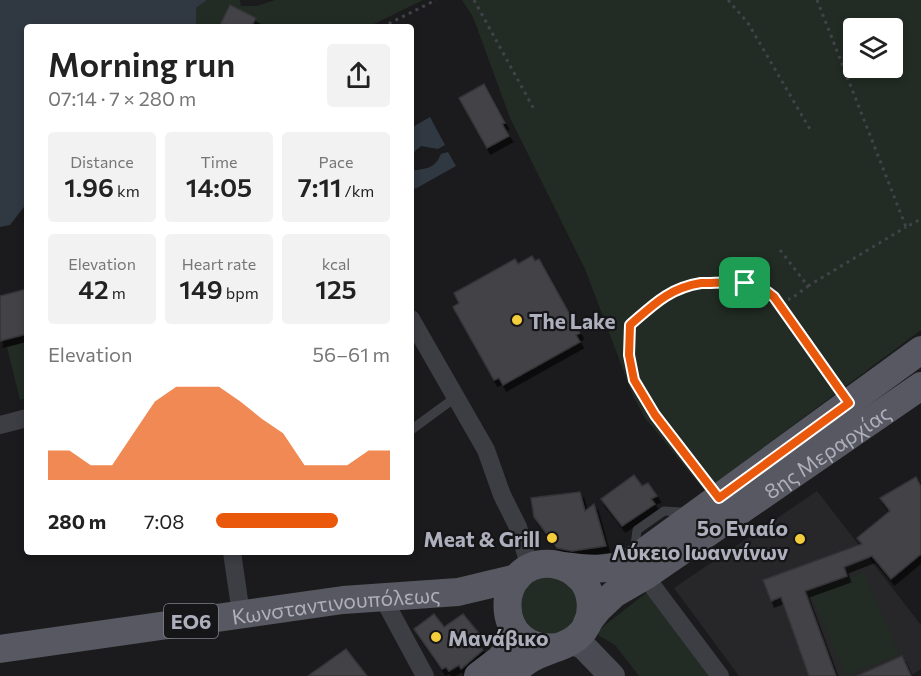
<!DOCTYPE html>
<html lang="en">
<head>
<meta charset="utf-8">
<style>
	body { margin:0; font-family:Commissioner,sans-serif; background:#f2f2f2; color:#222; height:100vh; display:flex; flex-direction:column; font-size:22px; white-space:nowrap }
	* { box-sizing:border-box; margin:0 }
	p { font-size:20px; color:#767676 }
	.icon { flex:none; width:33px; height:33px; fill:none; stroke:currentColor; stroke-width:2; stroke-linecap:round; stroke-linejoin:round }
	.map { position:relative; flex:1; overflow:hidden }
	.side { position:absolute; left:24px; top:24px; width:390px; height:531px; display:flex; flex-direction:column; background:#fff; border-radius:6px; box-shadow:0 3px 9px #0003 }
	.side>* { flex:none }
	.fabs { position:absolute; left:843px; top:18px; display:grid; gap:12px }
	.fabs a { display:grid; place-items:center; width:60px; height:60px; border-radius:6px; background:#fff; box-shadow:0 3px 9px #0003; font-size:30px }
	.pin { position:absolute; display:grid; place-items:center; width:51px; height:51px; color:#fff; margin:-26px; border-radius:12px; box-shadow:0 3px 9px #0006 }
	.round { display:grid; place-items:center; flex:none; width:63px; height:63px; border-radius:6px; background:#f2f2f2 }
	.head { display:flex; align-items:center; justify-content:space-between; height:102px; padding:0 24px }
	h1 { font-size:33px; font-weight:600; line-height:45px }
	.figures { display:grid; grid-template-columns:repeat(3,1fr); gap:9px; height:102px; padding:6px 24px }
	.figures div { display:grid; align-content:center; border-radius:6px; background:#f2f2f2; text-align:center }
	.figures b { font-size:26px; font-weight:600 }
	.figures small { font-size:16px; font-weight:400 }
	.figures p { font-size:16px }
	.chart { height:168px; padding:12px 24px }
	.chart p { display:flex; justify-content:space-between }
	.chart svg { width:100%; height:108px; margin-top:6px; fill:#ea580c; opacity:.7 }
	ul { padding:0 24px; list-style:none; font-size:20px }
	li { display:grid; grid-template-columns:96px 72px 1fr; align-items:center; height:45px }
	li i { height:15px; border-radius:8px; background:#ea580c }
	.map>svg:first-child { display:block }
	.built { fill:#27272a }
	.green { fill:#222b24; fill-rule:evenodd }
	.water { fill:#303842 }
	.building { fill:#424347; stroke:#353539; stroke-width:1.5; filter:url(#shadow) }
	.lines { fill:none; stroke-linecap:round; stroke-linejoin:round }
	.path { stroke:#414349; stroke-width:3; stroke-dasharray:3 4.5; stroke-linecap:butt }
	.lane { stroke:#3d3e44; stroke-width:9 }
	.street { stroke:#3d3e44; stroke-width:18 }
	.secondary { stroke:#494a52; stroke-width:26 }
	.primary { stroke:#575861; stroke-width:28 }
	.route-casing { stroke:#fff; stroke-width:12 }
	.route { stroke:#ea580c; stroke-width:8 }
	.poi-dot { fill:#f3cd3c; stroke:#161518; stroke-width:2 }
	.labels { text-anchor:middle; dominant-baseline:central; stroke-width:4.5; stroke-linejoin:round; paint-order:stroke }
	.shield { fill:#161518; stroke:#80828b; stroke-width:1.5 }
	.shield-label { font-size:20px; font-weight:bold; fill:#adb0bc }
	.poi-label { font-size:21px; font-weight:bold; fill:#adb0bc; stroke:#161518; text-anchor:start }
	.street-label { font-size:21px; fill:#adb0bc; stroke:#161518 }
</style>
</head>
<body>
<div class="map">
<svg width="921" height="676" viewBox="0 0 921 676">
	<defs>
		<filter id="shadow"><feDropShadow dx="3.5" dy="6" stdDeviation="0" flood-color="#0009"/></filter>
	</defs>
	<rect width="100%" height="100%" fill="#1b1b1d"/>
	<polygon class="built" points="817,491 921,625 921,669 911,676 739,676 674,588"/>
	<g class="green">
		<polygon points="207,0 240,0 241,6 257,6 275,0 423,0 368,27 196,27 196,8"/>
		<path d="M462 0H921V330L705 491 645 418 633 396 585 269 510 118 473 17ZM854 28H892V68H854Z"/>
		<polygon points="27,342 27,398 20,400 7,347"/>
		<polygon points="549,564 590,610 543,647 509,597"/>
		<polygon points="864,572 899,654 846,676 811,595"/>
		<polygon points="650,590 714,676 639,676 615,645 598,635 600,629"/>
	</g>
	<g class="water">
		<polygon points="0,0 207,0 196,8 196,27 27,27 27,203 10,225 0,227"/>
		<polygon points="430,117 445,145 438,149 421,146 415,151 411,160 411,128"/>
		<path d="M448 152 456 166 415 189 411 181V171C426 168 434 170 441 154Z"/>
	</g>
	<g class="building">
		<polygon points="230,5 256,18 251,27 219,27"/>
		<polygon points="484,84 505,123 502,124 509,136 487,148 459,98"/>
		<polygon points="532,256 535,261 539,259 580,333 576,335 580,342 503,385 499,378 494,380 453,307 459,303 454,293 515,259 518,264"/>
		<polygon points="27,289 27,334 0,341 0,296"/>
		<polygon points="634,475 642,486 648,483 657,496 651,499 655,504 622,526 601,499"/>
		<polygon points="916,477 921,487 921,554 891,579 872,556 844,567 847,576 805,591 836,676 809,676 781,597 771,601 763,580 862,544 857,538 890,511 880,498"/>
		<polygon points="580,492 585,511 594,504 606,546 572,551 557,548 534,517 531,498"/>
		<polygon points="434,614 444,627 463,614 482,637 477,641 483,650 461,669 459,665 449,671 446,667 442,669 414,629"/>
		<polygon points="346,649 367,676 308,676"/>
		<polygon points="902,656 911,676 857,676"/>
	</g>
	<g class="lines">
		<g class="path">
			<polyline points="474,0 535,111"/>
			<polyline points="728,0 748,23 811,131"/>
			<polyline points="817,0 906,227 921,219"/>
			<polyline points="382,27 436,0"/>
			<polyline points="780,250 808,286 791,299 788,299"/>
			<polyline points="808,286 906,227"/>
		</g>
		<g class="lane">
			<polyline points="411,430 456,397"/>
			<path d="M717 495 655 415 634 380 629 355 630 325C645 312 660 296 679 288 696 281 742 279 759 286 765 288 770 293 774 298L848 401"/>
			<polyline points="635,545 637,530 664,511 680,512"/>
		</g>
		<g class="street">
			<polyline points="411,319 486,450 502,495 518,527 530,568"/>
			<polyline points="0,425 27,418"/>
			<polyline points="232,552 241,614"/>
			<polyline points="645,576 720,676"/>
			<polyline points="383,598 425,676"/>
		</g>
		<polyline class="secondary" points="572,642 583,646 612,676"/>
		<g class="primary">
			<path d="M562 566C585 569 612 572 633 560L921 350"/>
			<path id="s1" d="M587 623 598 609 614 594 645 576 921 386"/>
			<path id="s2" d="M0 649 343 600 458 592 517 578"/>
			<polyline points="478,676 499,660 516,640"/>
			<path d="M508 676C516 670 524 662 534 657 553 647 576 646 587 625 593 611 592 593 583 581 575 572 564 565 552 564 492 559 491 656 559 647"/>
		</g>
	</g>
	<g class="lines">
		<g class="route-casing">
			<path id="route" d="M701 283C728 283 753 278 774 297L849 403 719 498 655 415 634 380 629 355 630 325C653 305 669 288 701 283Z"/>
		</g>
		<use href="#route" class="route"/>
	</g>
	<g class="poi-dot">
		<circle cx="517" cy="320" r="6"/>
		<circle cx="552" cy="538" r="6"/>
		<circle cx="800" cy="539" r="6"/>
		<circle cx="436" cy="637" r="6"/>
	</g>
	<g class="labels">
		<rect class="shield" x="164" y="604" width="54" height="34" rx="4.5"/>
		<g class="shield-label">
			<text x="191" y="621">ΕΟ6</text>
		</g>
		<g class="poi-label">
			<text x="529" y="320">The Lake</text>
			<text x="788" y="527" text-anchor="end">5ο Ενιαίο<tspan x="788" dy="24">Λύκειο Ιωαννίνων</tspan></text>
			<text x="540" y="538" text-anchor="end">Meat &amp; Grill</text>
			<text x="448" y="637">Μανάβικο</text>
		</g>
		<g class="street-label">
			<text stroke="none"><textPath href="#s1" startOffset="296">8ης Μεραρχίας</textPath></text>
			<text stroke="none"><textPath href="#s2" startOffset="339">Κωνσταντινουπόλεως</textPath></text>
		</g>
	</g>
</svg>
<div class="fabs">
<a><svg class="icon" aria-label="layers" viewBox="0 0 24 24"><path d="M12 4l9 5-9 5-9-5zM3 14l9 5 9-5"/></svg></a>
</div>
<div class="pin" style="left:745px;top:283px;background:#1e9e55"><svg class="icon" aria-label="arrive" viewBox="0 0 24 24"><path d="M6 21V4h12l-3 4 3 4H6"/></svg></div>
<section class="side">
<div class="head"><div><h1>Morning run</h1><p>07:14 · 7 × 280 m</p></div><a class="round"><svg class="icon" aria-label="share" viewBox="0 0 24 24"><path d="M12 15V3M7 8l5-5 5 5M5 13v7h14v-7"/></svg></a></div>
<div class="figures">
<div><p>Distance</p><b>1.96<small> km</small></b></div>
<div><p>Time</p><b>14:05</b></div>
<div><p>Pace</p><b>7:11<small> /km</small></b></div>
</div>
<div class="figures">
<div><p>Elevation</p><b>42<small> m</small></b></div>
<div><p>Heart rate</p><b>149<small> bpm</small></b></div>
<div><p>kcal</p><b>125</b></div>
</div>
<div class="chart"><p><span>Elevation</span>56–61 m</p>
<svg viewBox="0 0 160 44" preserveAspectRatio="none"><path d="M0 44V32L10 32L20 38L30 38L40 25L50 12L60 6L70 6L80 6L90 12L100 19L110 25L120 38L130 38L140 38L150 32L160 32V44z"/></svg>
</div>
<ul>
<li><b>280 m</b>7:08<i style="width:70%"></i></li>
</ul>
</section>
</div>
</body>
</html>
